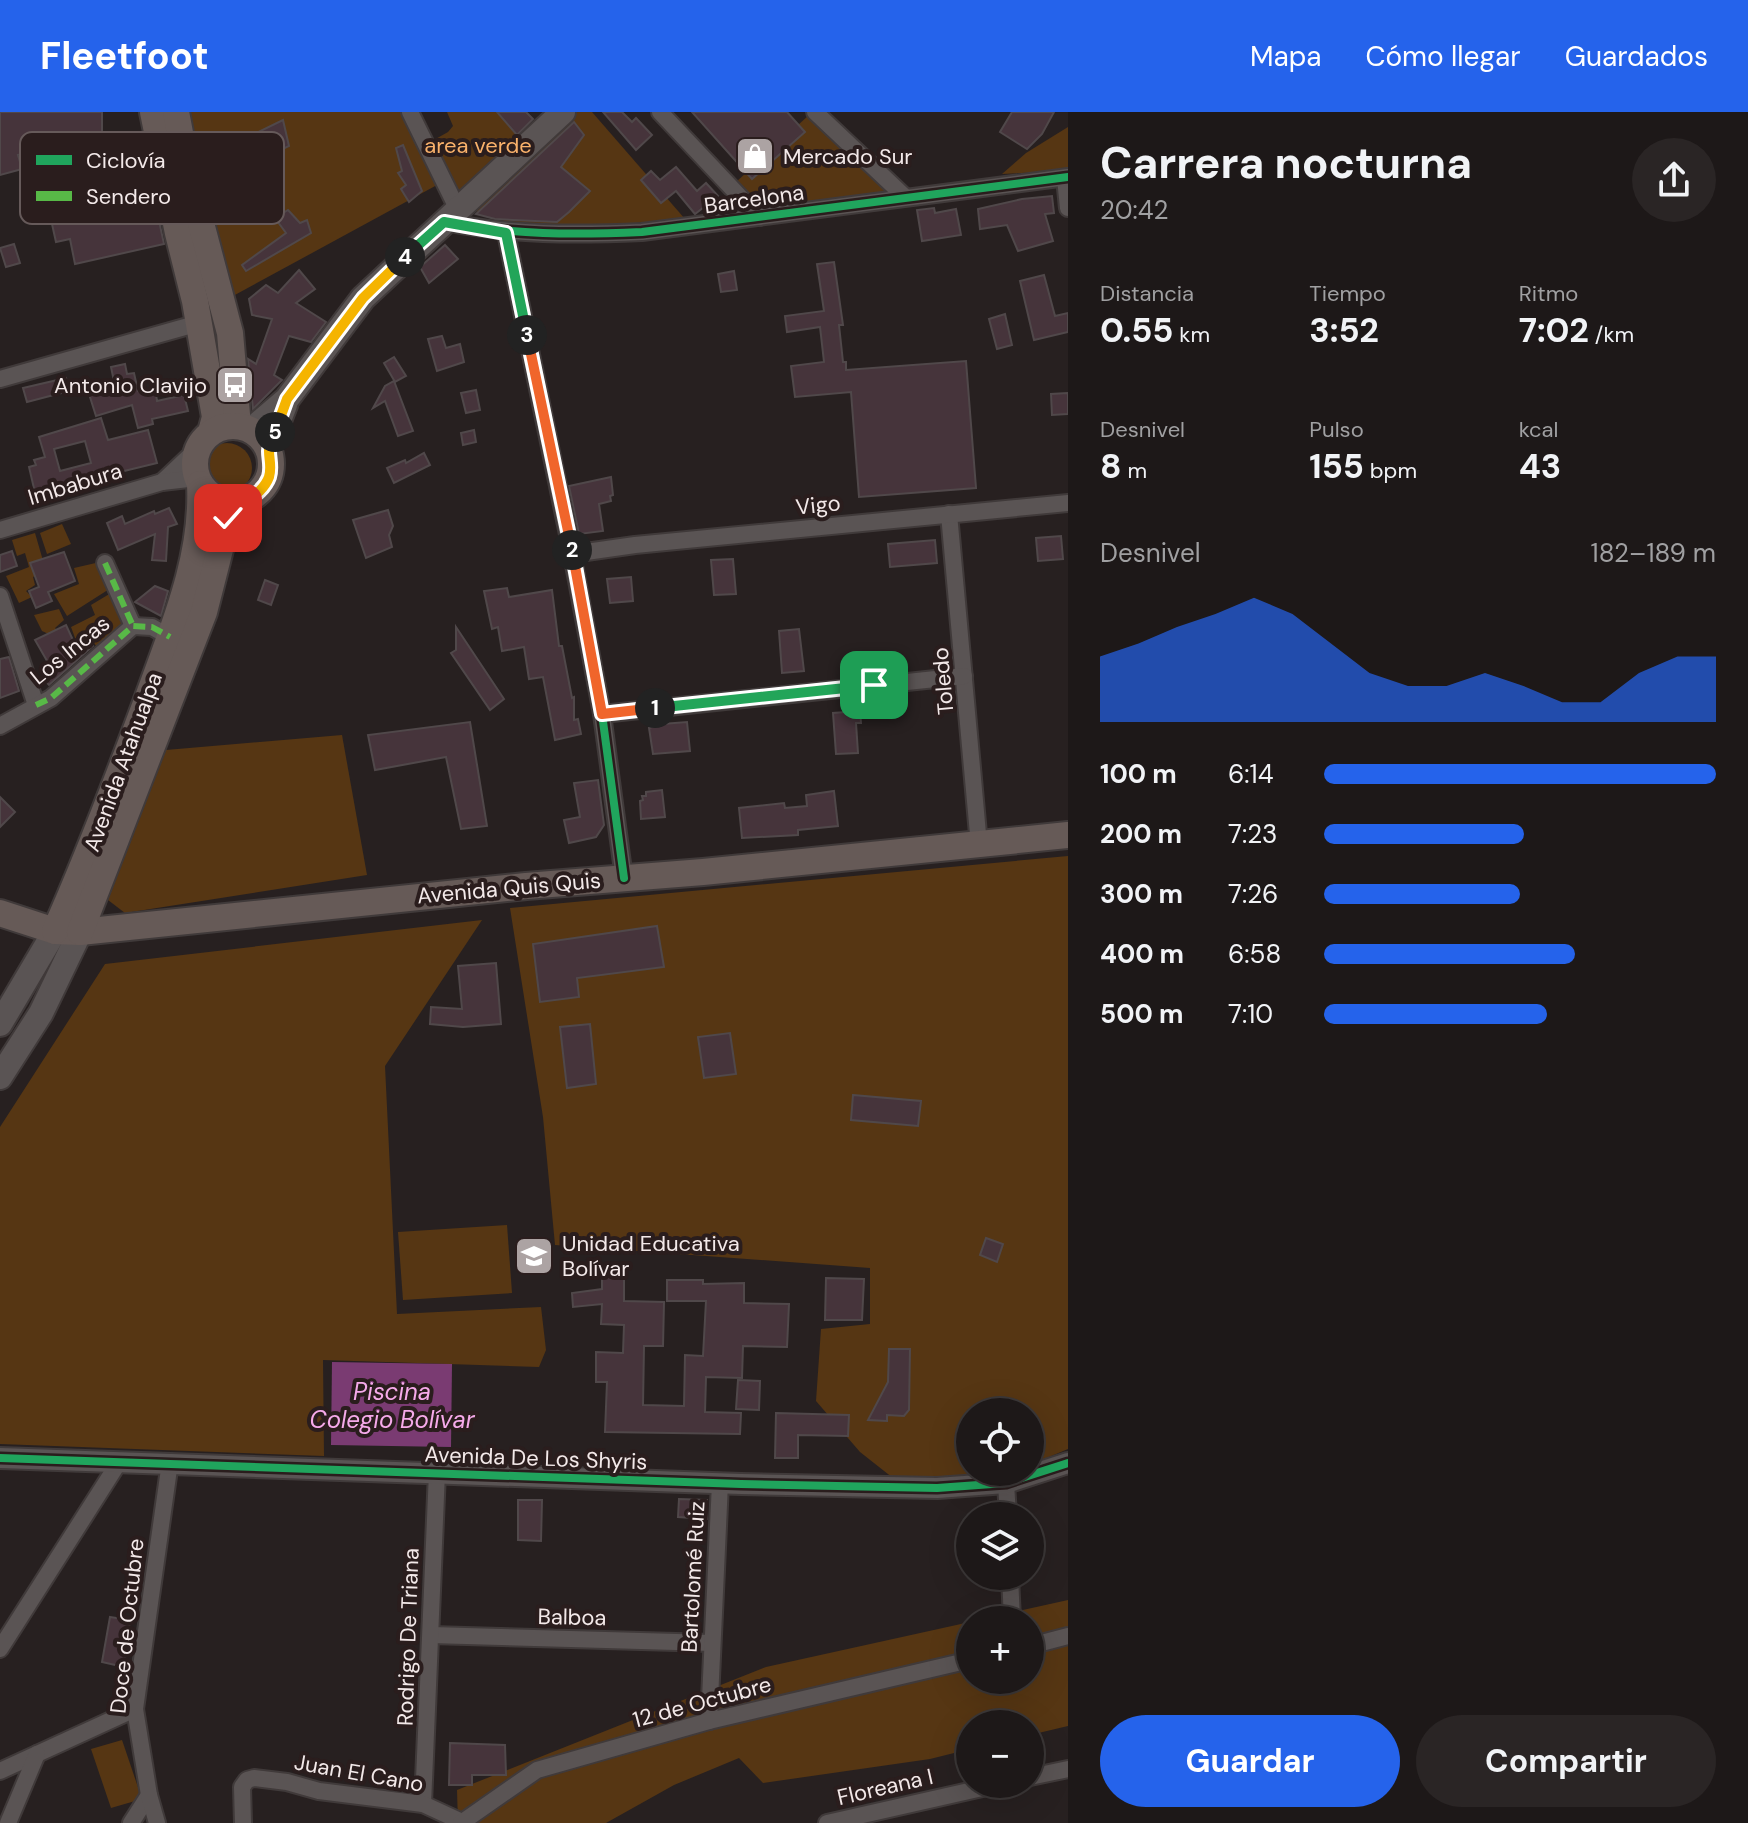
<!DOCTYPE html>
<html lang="es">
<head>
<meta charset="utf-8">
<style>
	body { margin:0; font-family:"DM Sans",sans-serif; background:#2a2525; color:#f1f3f6; height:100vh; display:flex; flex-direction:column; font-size:30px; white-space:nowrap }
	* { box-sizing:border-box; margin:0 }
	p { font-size:26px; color:#a0a0a2 }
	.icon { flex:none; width:44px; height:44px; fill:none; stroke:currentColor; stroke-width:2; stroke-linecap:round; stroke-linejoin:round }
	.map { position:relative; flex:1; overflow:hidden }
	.drawer { display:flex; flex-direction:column; background:#1d1818; width:680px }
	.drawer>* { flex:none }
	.tools { position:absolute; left:956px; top:1286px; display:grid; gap:16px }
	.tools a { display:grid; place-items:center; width:88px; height:88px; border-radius:50%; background:#1d1818; box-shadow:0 8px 32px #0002,0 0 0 2px #3b3737; font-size:40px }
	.pin { position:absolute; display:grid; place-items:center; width:68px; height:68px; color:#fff; margin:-34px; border-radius:16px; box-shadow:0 4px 12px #0006 }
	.km { position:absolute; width:40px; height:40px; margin:-20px; border-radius:50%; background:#222; color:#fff; font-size:22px; line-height:40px; text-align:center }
	.round { display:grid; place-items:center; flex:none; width:84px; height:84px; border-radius:42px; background:#2a2525 }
	.head { display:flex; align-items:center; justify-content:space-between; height:136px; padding:0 32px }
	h1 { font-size:44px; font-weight:700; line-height:60px }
	.metrics { display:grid; grid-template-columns:repeat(3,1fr); gap:12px; height:136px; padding:8px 32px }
	.metrics div { display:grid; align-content:center }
	.metrics b { font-size:34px; font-weight:700 }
	.metrics small { font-size:22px; font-weight:400 }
	.metrics p { font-size:22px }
	.chart { height:224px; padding:16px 32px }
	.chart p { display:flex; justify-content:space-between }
	.chart svg { width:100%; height:144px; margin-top:8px; fill:#2563eb; opacity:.7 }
	.primary-button { display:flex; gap:16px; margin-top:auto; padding:16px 32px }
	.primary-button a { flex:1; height:92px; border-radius:48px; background:#2563eb; color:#fff; font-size:32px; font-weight:700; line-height:92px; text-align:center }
	.primary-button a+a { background:#2a2525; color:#f1f3f6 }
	ul { padding:0 32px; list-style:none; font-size:26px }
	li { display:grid; grid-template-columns:128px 96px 1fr; align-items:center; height:60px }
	li i { height:20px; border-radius:10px; background:#2563eb }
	header { display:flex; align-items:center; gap:48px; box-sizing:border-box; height:112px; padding:0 40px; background:#2563eb; color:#fff }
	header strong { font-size:38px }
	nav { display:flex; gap:44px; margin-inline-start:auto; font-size:28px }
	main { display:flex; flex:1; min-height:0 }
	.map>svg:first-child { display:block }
	.green { fill:#563613 }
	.water { fill:#7a3b72 }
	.building { fill:#46343b; stroke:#50484a; stroke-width:2; fill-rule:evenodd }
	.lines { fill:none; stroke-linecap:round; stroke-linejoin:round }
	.minor-casing { stroke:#403a3a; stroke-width:20 }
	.tertiary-casing { stroke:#403a3a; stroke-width:24 }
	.secondary-casing { stroke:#403a3a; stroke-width:28 }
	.primary-casing { stroke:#403a3a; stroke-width:30 }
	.minor { stroke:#5a5454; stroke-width:16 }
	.tertiary { stroke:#5a5454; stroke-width:20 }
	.secondary { stroke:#5a5454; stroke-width:24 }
	.primary { stroke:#665a57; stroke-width:26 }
	.quiet { stroke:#58b947; stroke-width:6; stroke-dasharray:12 6; stroke-linecap:butt }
	.cycleway-casing { stroke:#2a1d1d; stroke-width:13 }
	.cycleway { stroke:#20a55d; stroke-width:8 }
	.split-1-casing { stroke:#fff; stroke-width:16 }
	.split-2-casing { stroke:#fff; stroke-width:16 }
	.split-3-casing { stroke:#fff; stroke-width:16 }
	.split-4-casing { stroke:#fff; stroke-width:16 }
	.split-5-casing { stroke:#fff; stroke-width:16 }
	.split-6-casing { stroke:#fff; stroke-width:16 }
	.split-1 { stroke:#22a559; stroke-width:10 }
	.split-2 { stroke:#f0652b; stroke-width:10 }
	.split-3 { stroke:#f0652b; stroke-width:10 }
	.split-4 { stroke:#22a559; stroke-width:10 }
	.split-5 { stroke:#f5b400; stroke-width:10 }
	.split-6 { stroke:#f5b400; stroke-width:10 }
	.labels { text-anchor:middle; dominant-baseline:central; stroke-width:8; stroke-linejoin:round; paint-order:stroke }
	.park-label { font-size:22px; fill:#f9b16b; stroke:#2a1d1d }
	.poi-label { font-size:22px; fill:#f3e9e9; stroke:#2a1d1d; text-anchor:start }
	.street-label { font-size:22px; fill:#f3e9e9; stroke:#2a1d1d }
	.water-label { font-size:24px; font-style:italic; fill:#f6aaea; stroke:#2a1d1d }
	.key { fill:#2a1d1d; stroke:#665a5a; stroke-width:2 }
	.key-label { font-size:22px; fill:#f3e9e9 }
</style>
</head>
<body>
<header>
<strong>Fleetfoot</strong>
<nav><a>Mapa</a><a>Cómo llegar</a><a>Guardados</a></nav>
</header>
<main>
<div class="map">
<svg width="1068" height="1711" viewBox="0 0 1068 1711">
	<rect width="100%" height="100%" fill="#272020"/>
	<g class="green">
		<polygon points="182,0 405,0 423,34 448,20 453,14 447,0 498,0 526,33 458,98 437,73 233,184"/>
		<polygon points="569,0 592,0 685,107 534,119 470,97"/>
		<polygon points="810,2 897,83 761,101 735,71"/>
		<polygon points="1068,15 1068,59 1002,62 1026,41"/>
		<circle cx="227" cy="356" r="25"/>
		<polygon points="62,412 71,432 47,442 40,421"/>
		<polygon points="35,421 46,459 33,465 35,473 26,479 32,485 19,491 6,464 29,455 25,441 17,444 12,428"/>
		<polygon points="100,450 114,474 67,504 54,482 79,472 74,456"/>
		<polygon points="116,478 133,509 101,540 90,526 78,534 71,515 95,503 91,493"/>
		<polygon points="59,497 64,508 55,516 61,522 53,524 42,519 34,503"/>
		<polygon points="342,623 367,763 125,801 108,788 166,638"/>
		<polygon points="1068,744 1068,1337 1030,1353 1030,1300 970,1300 970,1360 1014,1360 1003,1365 893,1366 860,1340 816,1289 821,1217 870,1212 870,1156 555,1133 543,1005 510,796"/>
		<polygon points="482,808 385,954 397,1202 541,1195 546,1238 539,1255 323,1248 324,1344 0,1332 0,1015 105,852"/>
		<polygon points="507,1113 512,1181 403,1188 398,1120"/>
		<polygon points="1068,1488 1068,1614 1030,1623 1030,1612 970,1612 970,1637 930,1647 763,1671 739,1646 674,1673 606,1711 458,1711 457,1678 766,1555 970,1510 970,1568 1030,1568 1030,1508 977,1508"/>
		<polygon points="122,1628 142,1687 111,1696 91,1637"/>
	</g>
	<polygon class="water" points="332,1250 452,1252 451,1335 331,1333"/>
	<g class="building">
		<polygon points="0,0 102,0 102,20 55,27 57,34 18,43 22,57 0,63"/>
		<polygon points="497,0 526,0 533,7 517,23"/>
		<polygon points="603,0 622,0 632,10 636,6 652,23 636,38"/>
		<polygon points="692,0 787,0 805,20 752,67"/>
		<polygon points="1012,0 1054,0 1042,22 1027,37 1000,20"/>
		<polygon points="283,8 289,34 225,65 213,42"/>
		<polygon points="574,10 584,23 561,55 590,79 569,100 557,110 495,107 476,102"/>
		<polygon points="403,33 422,79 409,90 401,77 406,73 398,61 402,59 396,36"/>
		<polygon points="676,55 697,79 706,71 718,84 695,102 676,79 661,91 641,68 651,59 660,68"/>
		<polygon points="1052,84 1054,101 1045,102 1053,129 1018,139 1007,113 980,117 978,97 1022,87"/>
		<polygon points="155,90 164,132 75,152 70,127 56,130 52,112"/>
		<polygon points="934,96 935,101 956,97 961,123 922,129 917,98"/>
		<polygon points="288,98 300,111 307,108 311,121 246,159 242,153 286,121 275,106"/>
		<polygon points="14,132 20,151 6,155 0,136"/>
		<polygon points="445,133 458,147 429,171 420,155"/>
		<polygon points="834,150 843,213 839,213 843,250 846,250 846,258 966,249 976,376 859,385 851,280 795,285 791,254 824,250 820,215 787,220 785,204 824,199 817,152"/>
		<polygon points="299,158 315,177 296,191 326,210 311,230 289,224 274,263 282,268 253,297 248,247 256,252 272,207 252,203 249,187 266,173 278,181"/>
		<polygon points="734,159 737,178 721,180 718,162"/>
		<polygon points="1044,163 1055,204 1068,201 1068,220 1034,228 1020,169"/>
		<polygon points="1005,202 1012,233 997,237 989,207"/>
		<polygon points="442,224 446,236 460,232 464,250 437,259 428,227"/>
		<polygon points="394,245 406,264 395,270 384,251"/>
		<polygon points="125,252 127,262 134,261 138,279 155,276 157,289 184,283 188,299 152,307 153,312 138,316 132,293 96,304 89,282 115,274 111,255"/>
		<polygon points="66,266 69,279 27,290 23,276"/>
		<polygon points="394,269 413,319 398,324 385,289 373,296 385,274"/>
		<polygon points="476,278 480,298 466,301 461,281"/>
		<polygon points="1068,281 1068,302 1052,303 1051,282"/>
		<path d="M101 306 108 328 148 318 157 351 120 360 122 365 36 385 29 355 36 353 34 348 45 345 39 325ZM85 329 91 351 60 359 54 337Z"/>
		<polygon points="474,318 476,330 463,333 461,321"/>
		<polygon points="424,341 430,353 394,371 387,356 405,348 406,351"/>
		<polygon points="611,365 613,383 610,384 611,389 599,392 603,419 579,422 569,374"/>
		<polygon points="169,396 177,412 168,415 166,449 152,448 155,422 118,438 107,411 122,404 125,412 154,399 155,402"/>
		<polygon points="388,398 393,414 389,423 392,435 366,446 353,408"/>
		<polygon points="1061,424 1063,447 1038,449 1036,426"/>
		<polygon points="935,428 937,451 890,455 888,432"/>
		<polygon points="12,439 17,454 0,460 0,443"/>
		<polygon points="64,440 75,469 48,480 52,489 36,496 29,479 39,475 30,451"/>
		<polygon points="733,447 736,482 714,483 711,448"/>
		<polygon points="631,465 633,489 610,491 607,467"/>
		<polygon points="265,468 278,473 271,493 258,488"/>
		<polygon points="155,474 168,479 161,504 135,490"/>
		<polygon points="507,476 509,485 552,478 559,534 562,534 572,586 574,585 574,608 578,607 581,622 555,628 543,565 529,567 524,535 502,539 498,515 492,517 484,479"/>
		<polygon points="66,513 77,537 88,528 93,534 49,573 44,568 54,561 35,528"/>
		<polygon points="456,515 504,587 490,598 451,541 456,538"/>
		<polygon points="799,517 804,559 782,561 779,519"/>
		<polygon points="9,545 19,579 0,586 0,547"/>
		<polygon points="860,599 861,611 856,611 858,641 836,642 833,601"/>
		<polygon points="470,610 487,714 461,717 446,645 375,658 368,623"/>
		<polygon points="687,610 690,639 653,642 649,616 662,612"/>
		<polygon points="598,668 604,713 596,725 569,731 564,708 580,705 574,671"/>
		<polygon points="662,678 665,705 641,707 640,689 643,688 642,684 646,684 646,680"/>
		<polygon points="834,679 838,714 798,718 798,723 742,726 739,696 784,691 785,696 807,694 806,683"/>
		<polygon points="0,685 15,700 0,715"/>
		<polygon points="657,814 664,855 577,866 579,885 540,890 533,832"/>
		<polygon points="496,851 501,912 463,915 430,912 431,895 462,897 458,854"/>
		<polygon points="590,912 596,972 567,976 560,915"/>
		<polygon points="730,921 736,962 704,966 698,925"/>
		<polygon points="853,983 921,989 918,1014 851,1008"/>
		<polygon points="986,1126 1003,1132 997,1150 980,1143"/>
		<polygon points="602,1153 624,1153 624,1189 664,1190 663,1234 644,1234 643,1293 684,1294 685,1243 703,1244 706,1189 667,1189 667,1168 703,1168 703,1172 744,1171 744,1191 789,1192 787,1235 743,1234 742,1266 706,1265 705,1300 741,1301 740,1322 605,1320 607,1270 596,1270 596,1240 623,1241 624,1213 601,1212 602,1192 573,1195 572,1181 602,1177"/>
		<polygon points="826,1166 864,1167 862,1208 825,1208"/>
		<polygon points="889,1237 910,1237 909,1298 904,1304 887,1303 887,1309 868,1308 888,1270"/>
		<polygon points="738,1268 760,1269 759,1298 736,1297"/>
		<polygon points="776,1301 849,1303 848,1324 798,1323 798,1346 775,1346"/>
		<polygon points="679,1387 707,1388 707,1407 678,1405"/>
		<polygon points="518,1388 542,1388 541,1429 518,1428"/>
		<polygon points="110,1505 130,1508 124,1555 102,1550"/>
		<polygon points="450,1631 505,1633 506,1663 472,1663 472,1673 449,1673"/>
	</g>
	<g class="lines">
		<g class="minor-casing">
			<g id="minor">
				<polyline points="410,0 458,98"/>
				<polyline points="660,0 759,105"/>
				<polyline points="815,0 905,85"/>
				<polyline points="1065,66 1068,96"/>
				<path d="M444 110C512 123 574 123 642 120L1068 65"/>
				<polyline points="506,121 572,442 602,602 624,766"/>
				<polyline points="0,267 199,211"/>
				<polyline points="162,370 197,337"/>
				<polyline points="949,402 979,733"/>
				<polyline points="0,418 162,370 197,366"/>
				<polyline points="572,442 635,433 1068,391"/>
				<polyline points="105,451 133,514"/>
				<polyline points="0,484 36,593"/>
				<polyline points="602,602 964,564"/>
				<polyline points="0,614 51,586 133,514 152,515 170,525"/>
				<polyline points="1006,1371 1008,1404"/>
				<polyline points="1010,1464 1012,1508"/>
				<polyline points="431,1523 712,1531"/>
				<polyline points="1030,1534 1068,1524"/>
				<polyline points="0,1537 119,1350"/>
				<polyline points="709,1609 720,1371"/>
				<polyline points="0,1659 135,1597"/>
				<polyline points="1030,1665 1068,1657"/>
				<polyline points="423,1692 437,1360"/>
				<polyline points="8,1711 37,1642"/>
				<polyline points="131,1711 149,1683"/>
				<polyline points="157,1711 149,1683 135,1597 170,1350"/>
				<polyline points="243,1711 242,1675 247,1668 254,1666 287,1670 319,1679 423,1692 462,1710"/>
				<polyline points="461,1711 537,1658 709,1609 970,1548"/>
				<polyline points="827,1711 1000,1672"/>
			</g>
		</g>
		<g class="tertiary-casing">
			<polyline id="tertiary" points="0,1346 741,1372 937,1376 1006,1371 1068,1351"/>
		</g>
		<g class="secondary-casing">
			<g id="secondary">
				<polyline points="251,318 287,287 363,186 563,0"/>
				<polyline points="268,337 285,293"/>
				<polyline points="0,912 55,819"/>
				<polyline points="0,965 41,901 80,820"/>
			</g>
		</g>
		<g class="primary-casing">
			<g id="primary">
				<polyline points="153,0 178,121 195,189 215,305 211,320"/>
				<polyline points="176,0 187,58 230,221 238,314"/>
				<circle cx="233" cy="352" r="38"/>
				<polyline points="0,801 55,819 80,820 526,774 703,760 1068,723"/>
				<path d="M55 819C89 743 117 669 146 591 171 520 204 448 200 372"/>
				<polyline points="80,820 204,500 228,406 245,388"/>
			</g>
		</g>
		<use href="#minor" class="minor"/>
		<use href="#tertiary" class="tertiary"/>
		<use href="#secondary" class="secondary"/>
		<use href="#primary" class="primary"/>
		<g class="quiet">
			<polyline points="105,451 133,514"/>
			<polyline points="36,593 51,586 133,514 152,515 170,525"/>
		</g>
		<g class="cycleway-casing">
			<g id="cycleway">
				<path d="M444 110C512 123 574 123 642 120L1068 65"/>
				<polyline points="506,121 572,442 602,602 624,766"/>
				<polyline points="0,1346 741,1372 937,1376 1006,1371 1068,1351"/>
			</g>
		</g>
		<use href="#cycleway" class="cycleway"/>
	</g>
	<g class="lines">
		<g class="split-1-casing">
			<polyline id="split-1" points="655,596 874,573"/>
		</g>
		<g class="split-2-casing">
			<polyline id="split-2" points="572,438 602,602 655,596"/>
		</g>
		<g class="split-3-casing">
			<polyline id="split-3" points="527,223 572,438"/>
		</g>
		<g class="split-4-casing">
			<polyline id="split-4" points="405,145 444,110 506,121 527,223"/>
		</g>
		<g class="split-5-casing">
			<polyline id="split-5" points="275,320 287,287 363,186 405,145"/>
		</g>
		<g class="split-6-casing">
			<path id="split-6" d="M228 406C240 390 262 384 269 365 272 355 269 348 269 339 269 333 273 325 275 320"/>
		</g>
		<use href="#split-1" class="split-1"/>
		<use href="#split-2" class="split-2"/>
		<use href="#split-3" class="split-3"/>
		<use href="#split-4" class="split-4"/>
		<use href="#split-5" class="split-5"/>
		<use href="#split-6" class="split-6"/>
	</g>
	<defs>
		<g id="shop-square" transform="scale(2)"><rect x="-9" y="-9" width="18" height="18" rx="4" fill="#aca3a3" stroke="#2a1d1d"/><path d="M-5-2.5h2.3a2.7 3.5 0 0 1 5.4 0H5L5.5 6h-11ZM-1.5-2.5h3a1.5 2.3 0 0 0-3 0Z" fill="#fff"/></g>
		<g id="bus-square" transform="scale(2)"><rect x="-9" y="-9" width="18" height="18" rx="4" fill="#aca3a3" stroke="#2a1d1d"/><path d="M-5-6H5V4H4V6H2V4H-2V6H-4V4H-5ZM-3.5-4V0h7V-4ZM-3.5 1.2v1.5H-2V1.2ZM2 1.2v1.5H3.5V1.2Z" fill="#fff"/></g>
		<g id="university-square" transform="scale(2)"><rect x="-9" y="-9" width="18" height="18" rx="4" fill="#aca3a3" stroke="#2a1d1d"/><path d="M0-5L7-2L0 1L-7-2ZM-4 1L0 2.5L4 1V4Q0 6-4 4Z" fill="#fff"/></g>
	</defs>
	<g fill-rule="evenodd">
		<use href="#shop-square" x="755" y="44"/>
		<use href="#bus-square" x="235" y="273"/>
		<use href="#university-square" x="534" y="1144"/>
	</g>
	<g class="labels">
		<g class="park-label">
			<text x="478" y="33">area verde</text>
		</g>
		<g class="poi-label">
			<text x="783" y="44">Mercado Sur</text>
			<text x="207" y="273" text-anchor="end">Antonio Clavijo</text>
			<text x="562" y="1131">Unidad Educativa<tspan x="562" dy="25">Bolívar</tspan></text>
		</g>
		<g class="street-label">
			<text transform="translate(754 87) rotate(-8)">Barcelona</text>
			<text transform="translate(75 372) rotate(-17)">Imbabura</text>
			<text transform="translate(818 393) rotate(-6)">Vigo</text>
			<text transform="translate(70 538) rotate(-39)">Los Incas</text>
			<text transform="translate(943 569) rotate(-95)">Toledo</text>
			<text transform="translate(123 650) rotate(-70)">Avenida Atahualpa</text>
			<text transform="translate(509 776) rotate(-5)">Avenida Quis Quis</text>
			<text transform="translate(536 1346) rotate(2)">Avenida De Los Shyris</text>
			<text transform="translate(693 1465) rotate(-87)">Bartolomé Ruiz</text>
			<text transform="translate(572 1505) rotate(1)">Balboa</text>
			<text transform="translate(127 1514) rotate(-84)">Doce de Octubre</text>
			<text transform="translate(408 1525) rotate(-88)">Rodrigo De Triana</text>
			<text transform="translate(702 1590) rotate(-15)">12 de Octubre</text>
			<text transform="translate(359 1661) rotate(10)">Juan El Cano</text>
			<text transform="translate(885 1675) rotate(-13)">Floreana I</text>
		</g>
		<g class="water-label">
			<text x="392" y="1279">Piscina<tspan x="392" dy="28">Colegio Bolívar</tspan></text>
		</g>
	</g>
	<rect x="20" y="20" width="264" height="92" rx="12" class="key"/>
	<rect x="36" y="43" width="36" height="10" fill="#20a55d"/>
	<rect x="36" y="79" width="36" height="10" fill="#58b947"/>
	<g class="key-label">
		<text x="86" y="56">Ciclovía</text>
		<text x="86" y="92">Sendero</text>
	</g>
</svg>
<div class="tools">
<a><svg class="icon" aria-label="locate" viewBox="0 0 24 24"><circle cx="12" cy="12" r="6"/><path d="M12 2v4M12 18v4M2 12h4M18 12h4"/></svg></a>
<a><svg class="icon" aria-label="layers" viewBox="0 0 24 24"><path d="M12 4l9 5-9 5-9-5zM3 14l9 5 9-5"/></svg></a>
<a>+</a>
<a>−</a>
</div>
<div class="pin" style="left:874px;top:573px;background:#1e9e55"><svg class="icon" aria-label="arrive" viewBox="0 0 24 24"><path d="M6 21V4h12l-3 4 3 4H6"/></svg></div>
<div class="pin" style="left:228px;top:406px;background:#d93025"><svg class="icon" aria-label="check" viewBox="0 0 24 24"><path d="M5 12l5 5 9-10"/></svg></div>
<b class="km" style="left:655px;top:596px">1</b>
<b class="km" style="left:572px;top:438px">2</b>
<b class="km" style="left:527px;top:223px">3</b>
<b class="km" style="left:405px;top:145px">4</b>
<b class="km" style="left:275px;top:320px">5</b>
</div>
<section class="drawer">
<div class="head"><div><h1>Carrera nocturna</h1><p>20:42</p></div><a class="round"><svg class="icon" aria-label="share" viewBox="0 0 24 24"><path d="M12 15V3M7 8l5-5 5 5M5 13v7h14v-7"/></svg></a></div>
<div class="metrics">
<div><p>Distancia</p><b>0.55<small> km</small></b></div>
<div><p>Tiempo</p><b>3:52</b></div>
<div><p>Ritmo</p><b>7:02<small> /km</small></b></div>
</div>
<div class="metrics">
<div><p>Desnivel</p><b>8<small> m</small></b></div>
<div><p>Pulso</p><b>155<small> bpm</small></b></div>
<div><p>kcal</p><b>43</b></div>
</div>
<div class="chart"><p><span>Desnivel</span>182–189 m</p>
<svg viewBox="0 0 160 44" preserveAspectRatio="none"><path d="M0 44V24L10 20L20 15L30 11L40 6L50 11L60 20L70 29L80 33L90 33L100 29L110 33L120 38L130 38L140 29L150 24L160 24V44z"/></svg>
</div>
<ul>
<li><b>100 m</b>6:14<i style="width:100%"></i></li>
<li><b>200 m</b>7:23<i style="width:51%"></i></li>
<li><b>300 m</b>7:26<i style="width:50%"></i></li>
<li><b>400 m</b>6:58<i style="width:64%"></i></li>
<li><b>500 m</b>7:10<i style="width:57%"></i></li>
</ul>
<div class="primary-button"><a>Guardar</a><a>Compartir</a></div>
</section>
</main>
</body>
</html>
